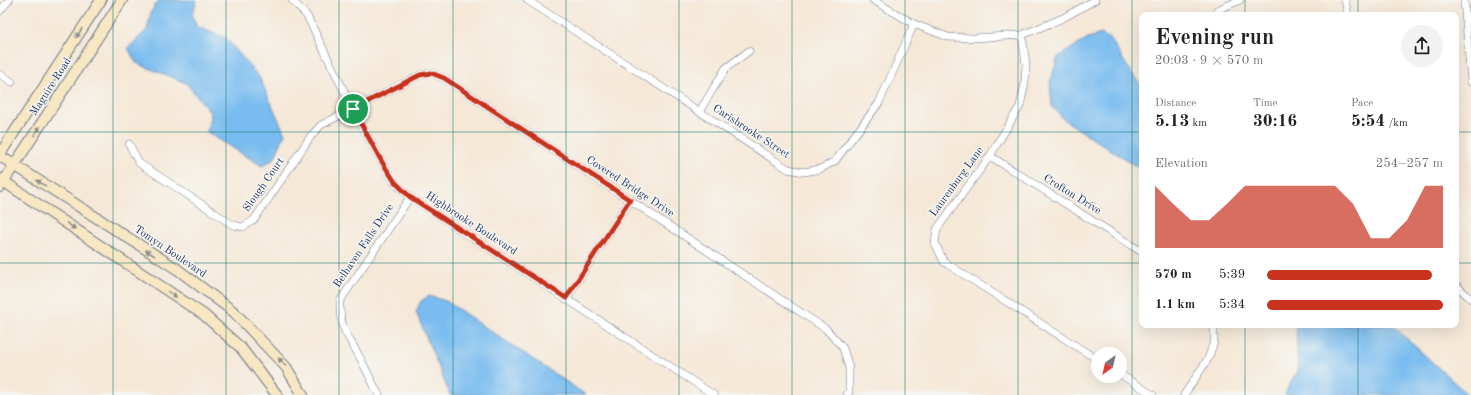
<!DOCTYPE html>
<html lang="en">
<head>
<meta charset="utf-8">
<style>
	body { margin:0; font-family:"Old Standard TT",serif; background:#f2f2f2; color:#202124; height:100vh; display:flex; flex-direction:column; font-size:15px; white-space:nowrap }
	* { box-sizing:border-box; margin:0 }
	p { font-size:13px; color:#757577 }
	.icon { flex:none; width:22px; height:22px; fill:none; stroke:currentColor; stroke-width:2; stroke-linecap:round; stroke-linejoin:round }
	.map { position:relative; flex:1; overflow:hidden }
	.drawer { position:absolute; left:1139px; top:12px; width:320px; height:316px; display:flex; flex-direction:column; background:#fff; border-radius:8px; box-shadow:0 4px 16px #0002 }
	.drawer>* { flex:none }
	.needle { width:26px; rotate:214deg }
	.controls { position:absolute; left:1091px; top:347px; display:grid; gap:8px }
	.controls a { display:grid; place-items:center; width:36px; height:36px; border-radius:50%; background:#fff; box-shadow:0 4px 16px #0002; font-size:20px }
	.pin { position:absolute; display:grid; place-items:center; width:34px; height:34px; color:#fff; margin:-17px; border:2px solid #fff; border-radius:50%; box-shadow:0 1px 4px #0007 }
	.round { display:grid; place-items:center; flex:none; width:42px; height:42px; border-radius:21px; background:#f2f2f2 }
	.headline { display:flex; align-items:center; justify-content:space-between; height:68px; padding:0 16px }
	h1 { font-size:22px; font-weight:700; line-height:30px }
	.metrics { display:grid; grid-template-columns:repeat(3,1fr); gap:6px; height:68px; padding:4px 16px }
	.metrics div { display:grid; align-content:center }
	.metrics b { font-size:17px; font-weight:700 }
	.metrics small { font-size:11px; font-weight:400 }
	.metrics p { font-size:11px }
	.chart { height:112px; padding:8px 16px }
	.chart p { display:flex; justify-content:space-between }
	.chart svg { width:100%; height:72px; margin-top:4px; fill:#c8321e; opacity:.7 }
	ul { padding:0 16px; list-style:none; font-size:13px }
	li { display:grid; grid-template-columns:64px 48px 1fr; align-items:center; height:30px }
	li i { height:10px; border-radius:5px; background:#c8321e }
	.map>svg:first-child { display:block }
	.water { fill:#79bcef; stroke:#4a76a6 }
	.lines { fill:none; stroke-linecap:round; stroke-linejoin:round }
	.street-casing { stroke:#677088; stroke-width:8 }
	.secondary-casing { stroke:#677088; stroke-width:12 }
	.street { stroke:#fff; stroke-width:7 }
	.secondary { stroke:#f7e8c3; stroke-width:10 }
	.oneway { fill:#898c90 }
	.route-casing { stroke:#fff; stroke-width:8 }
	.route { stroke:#c8321e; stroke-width:5 }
	.grid { fill:none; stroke:#0f766e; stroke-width:1; stroke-opacity:0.55 }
	.labels { text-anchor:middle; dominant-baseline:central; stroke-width:3; stroke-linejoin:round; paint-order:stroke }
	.street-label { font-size:11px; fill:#1b2f5e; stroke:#f6f6f2 }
</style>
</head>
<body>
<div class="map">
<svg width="1471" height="395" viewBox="0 0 1471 395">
	<rect width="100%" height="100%" fill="#f6f6f2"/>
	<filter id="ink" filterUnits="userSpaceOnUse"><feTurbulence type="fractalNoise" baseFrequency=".025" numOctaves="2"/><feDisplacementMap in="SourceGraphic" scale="8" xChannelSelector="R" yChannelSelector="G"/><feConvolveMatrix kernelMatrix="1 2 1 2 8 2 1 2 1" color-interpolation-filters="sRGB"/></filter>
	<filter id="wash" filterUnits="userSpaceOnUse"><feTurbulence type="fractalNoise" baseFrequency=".012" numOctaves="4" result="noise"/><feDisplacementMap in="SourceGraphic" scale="16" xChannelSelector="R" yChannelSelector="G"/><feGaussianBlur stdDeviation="0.9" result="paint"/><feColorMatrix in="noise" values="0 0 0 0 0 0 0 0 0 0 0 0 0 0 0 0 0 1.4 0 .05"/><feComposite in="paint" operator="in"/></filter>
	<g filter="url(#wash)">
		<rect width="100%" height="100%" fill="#f5e8d7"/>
		<g class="water">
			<polygon points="159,0 197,0 192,15 197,27 226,38 259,77 285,134 274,159 262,166 207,132 211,113 186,83 136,63 128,48 147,30 151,12"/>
			<polygon points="1102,34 1111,40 1132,74 1142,86 1142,170 1063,119 1052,106 1050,82 1058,57 1088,38"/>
			<polygon points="429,296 446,301 586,395 450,395 416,312 421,301"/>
			<polygon points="1296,325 1392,325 1468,395 1285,395 1289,385 1298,371"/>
		</g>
	</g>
	<g filter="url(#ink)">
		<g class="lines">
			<g class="street-casing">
				<g id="street">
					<polyline points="292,0 307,16 353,109 382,162 395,183 410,197 714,395"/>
					<polyline points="527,0 788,169 804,172 820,169 835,161 879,103 914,24"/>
					<polyline points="873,0 914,24 948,37 974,38 1022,35 1063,18 1095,0"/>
					<polyline points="1345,0 1348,15"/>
					<polyline points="1464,0 1471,82"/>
					<polyline points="0,11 9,0"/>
					<polyline points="1214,15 1217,10 1240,0"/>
					<polyline points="1022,35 1026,64 1025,84 1020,106 990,156 937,229 935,243 944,262 1098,360"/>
					<polyline points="0,74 12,82"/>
					<polyline points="699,112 726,68 749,51"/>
					<polyline points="129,144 139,163 233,225 243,227 254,220 311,136 321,125 420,75 431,73 444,78 826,329 843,348 849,368 849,392 847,395"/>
					<polyline points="990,156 1142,252"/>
					<polyline points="1456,285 1471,299"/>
					<polyline points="566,299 630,200"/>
					<polyline points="1120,374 1153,395"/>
					<path d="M379 395C372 382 366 369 359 356 347 334 339 328 340 301L410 197"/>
					<polyline points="1184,395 1208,359 1214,342 1214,325"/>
				</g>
			</g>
			<g class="secondary-casing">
				<g id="secondary">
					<polyline points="0,154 101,0"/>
					<polyline points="0,156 177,269 234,312 286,367 303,395"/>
					<polyline points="0,179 204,315 241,348 277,395"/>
					<polyline points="0,187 122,0"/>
				</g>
			</g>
			<use href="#street" class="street"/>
			<use href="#secondary" class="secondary"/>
		</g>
		<defs><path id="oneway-solid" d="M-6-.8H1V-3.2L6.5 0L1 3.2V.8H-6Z"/></defs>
		<g class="oneway">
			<use href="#oneway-solid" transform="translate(79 33) rotate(123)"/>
			<use href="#oneway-solid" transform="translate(37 131) rotate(-57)"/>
			<use href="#oneway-solid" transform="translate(41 183) rotate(-148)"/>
			<use href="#oneway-solid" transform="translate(71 226) rotate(34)"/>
			<use href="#oneway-solid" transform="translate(150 253) rotate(-148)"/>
			<use href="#oneway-solid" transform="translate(172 294) rotate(34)"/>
			<use href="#oneway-solid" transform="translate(282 362) rotate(-133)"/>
		</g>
	</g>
	<g class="lines" filter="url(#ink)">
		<g class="route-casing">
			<polygon id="route" points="431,73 444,78 630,200 566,298 410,197 395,182 382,162 353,109 420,75"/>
		</g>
		<use href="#route" class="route"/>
	</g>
	<path class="grid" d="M113 0V395M226 0V395M339 0V395M453 0V395M566 0V395M679 0V395M792 0V395M905 0V395M1018 0V395M1132 0V395M1245 0V15M1358 0V15M0 132H1142M1456 132H1471M0 263H1142M1456 263H1471M1245 325V395M1358 325V395"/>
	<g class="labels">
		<g class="street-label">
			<text transform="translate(51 87) rotate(-57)">Maguire Road</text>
			<text transform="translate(751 132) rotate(33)">Carisbrooke Street</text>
			<text transform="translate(957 182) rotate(-54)">Laurenburg Lane</text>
			<text transform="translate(264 185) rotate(-55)">Slough Court</text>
			<text transform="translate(630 187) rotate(33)">Covered Bridge Drive</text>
			<text transform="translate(1072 195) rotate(32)">Crofton Drive</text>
			<text transform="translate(471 224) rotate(33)">Highbrooke Boulevard</text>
			<text transform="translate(364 246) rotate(-56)">Belhaven Falls Drive</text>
			<text transform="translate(170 252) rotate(34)">Tomyn Boulevard</text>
		</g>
	</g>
</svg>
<div class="controls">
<a><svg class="needle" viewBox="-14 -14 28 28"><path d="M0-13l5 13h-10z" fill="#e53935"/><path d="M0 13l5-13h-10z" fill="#757577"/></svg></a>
</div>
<div class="pin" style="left:353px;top:109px;background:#1e9e55"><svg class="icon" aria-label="arrive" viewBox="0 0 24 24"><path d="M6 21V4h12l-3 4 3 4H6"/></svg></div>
<section class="drawer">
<div class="headline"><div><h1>Evening run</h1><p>20:03 · 9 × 570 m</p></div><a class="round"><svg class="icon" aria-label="share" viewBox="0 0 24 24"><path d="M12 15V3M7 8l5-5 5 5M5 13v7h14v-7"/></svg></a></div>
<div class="metrics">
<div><p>Distance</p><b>5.13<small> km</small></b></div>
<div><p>Time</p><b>30:16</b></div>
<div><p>Pace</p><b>5:54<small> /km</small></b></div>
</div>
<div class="chart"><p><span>Elevation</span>254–257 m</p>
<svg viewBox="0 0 160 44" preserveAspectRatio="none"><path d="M0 44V6L10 17L20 27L30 27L40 17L50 6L60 6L70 6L80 6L90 6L100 6L110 17L120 38L130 38L140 27L150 6L160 6V44z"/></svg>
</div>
<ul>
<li><b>570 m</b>5:39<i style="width:94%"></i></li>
<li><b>1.1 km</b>5:34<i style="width:100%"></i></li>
</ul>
</section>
</div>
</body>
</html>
